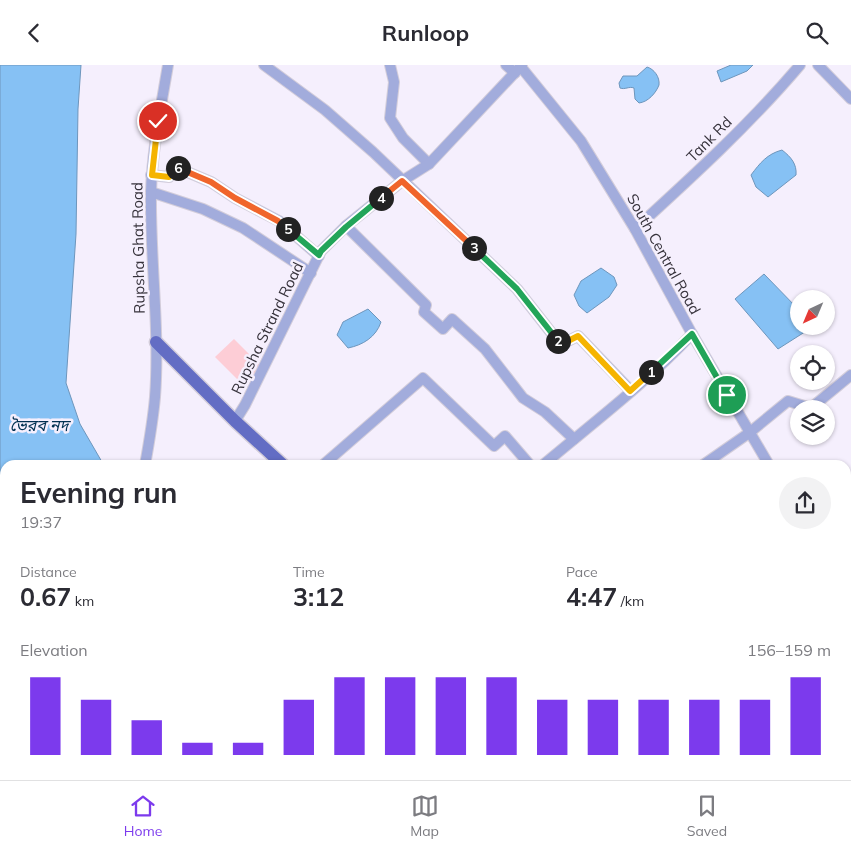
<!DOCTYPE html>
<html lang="en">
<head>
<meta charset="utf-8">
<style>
	body { margin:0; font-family:Mulish,"Noto Sans Bengali",sans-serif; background:#f2f2f3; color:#2b2b33; height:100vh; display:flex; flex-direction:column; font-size:19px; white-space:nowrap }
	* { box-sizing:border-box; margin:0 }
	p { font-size:16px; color:#7c7c81 }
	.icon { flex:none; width:28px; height:28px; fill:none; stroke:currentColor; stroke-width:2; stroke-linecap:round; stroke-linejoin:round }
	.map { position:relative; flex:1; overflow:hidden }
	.side { position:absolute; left:0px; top:395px; width:851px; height:320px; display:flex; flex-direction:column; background:#fff; border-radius:15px 15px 0 0; box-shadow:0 1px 4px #0004 }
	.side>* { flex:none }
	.needle { width:32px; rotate:224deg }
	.tools { position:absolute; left:790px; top:225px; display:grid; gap:10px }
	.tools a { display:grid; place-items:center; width:45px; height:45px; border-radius:50%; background:#fff; box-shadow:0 1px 4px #0004; font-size:25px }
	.pin { position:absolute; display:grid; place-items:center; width:42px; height:42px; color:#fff; margin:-21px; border:2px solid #fff; border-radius:50%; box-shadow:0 1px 5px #0007 }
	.km { position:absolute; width:25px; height:25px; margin:-12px; border-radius:50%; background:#222; color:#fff; font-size:14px; line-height:25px; text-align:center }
	.round { display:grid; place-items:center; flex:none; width:52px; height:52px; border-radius:26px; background:#f2f2f3 }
	.head { display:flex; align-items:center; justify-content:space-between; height:85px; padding:0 20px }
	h1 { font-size:28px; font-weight:700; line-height:38px }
	.metrics { display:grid; grid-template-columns:repeat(3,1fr); gap:8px; height:85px; padding:5px 20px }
	.metrics div { display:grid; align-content:center }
	.metrics b { font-size:25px; font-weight:700 }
	.metrics small { font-size:14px; font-weight:400 }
	.metrics p { font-size:14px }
	.chart { height:140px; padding:10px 20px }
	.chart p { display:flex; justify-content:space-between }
	.chart svg { width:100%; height:90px; margin-top:5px; stroke:#7c3aed; stroke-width:6 }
	header { display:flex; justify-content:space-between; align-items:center; height:65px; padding:0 20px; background:#fff; font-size:22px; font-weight:700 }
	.tab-bar { display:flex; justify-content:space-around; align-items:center; height:70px; border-top:1px solid #e1e1e2; background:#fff; font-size:14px; color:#7c7c81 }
	.tab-bar a { display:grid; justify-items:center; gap:2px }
	.tab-bar .selected { color:#7c3aed }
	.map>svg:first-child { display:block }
	.green { fill:#fdcdd6 }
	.water { fill:#86c1f4; stroke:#6e96bc }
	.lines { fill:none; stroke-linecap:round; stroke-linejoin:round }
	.minor-casing { stroke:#d3cdda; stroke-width:12 }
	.major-casing { stroke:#d3cdda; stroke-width:15 }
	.minor { stroke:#a2acdc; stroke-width:10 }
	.major { stroke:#636dc4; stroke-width:12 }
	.split-1-casing { stroke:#fff; stroke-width:10 }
	.split-2-casing { stroke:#fff; stroke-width:10 }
	.split-3-casing { stroke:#fff; stroke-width:10 }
	.split-4-casing { stroke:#fff; stroke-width:10 }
	.split-5-casing { stroke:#fff; stroke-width:10 }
	.split-6-casing { stroke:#fff; stroke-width:10 }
	.split-7-casing { stroke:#fff; stroke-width:10 }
	.split-1 { stroke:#22a559; stroke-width:6 }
	.split-2 { stroke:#f5b400; stroke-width:6 }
	.split-3 { stroke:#22a559; stroke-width:6 }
	.split-4 { stroke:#f0652b; stroke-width:6 }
	.split-5 { stroke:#22a559; stroke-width:6 }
	.split-6 { stroke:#f0652b; stroke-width:6 }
	.split-7 { stroke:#f5b400; stroke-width:6 }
	.labels { text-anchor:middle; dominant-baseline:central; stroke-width:5; stroke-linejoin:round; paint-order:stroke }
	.street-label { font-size:15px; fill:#36323b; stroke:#f5effd }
	.water-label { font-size:16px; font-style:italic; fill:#013051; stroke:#f5effd }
</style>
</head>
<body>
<header><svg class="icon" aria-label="back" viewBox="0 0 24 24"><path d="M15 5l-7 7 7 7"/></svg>Runloop<svg class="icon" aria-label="search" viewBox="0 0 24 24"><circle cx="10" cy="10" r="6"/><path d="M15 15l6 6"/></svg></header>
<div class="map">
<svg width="851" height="715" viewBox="0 0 851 715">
	<rect width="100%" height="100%" fill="#f5effd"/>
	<polygon class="green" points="234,274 261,301 243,320 215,292"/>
	<g class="water">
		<polygon points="0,0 81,0 78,44 76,169 66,318 80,359 102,397 102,400 5,400 5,710 138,710 140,715 0,715"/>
		<polygon points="731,0 753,0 747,6 721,17 717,6"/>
		<path d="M647 2C654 4 660 12 659 20 656 28 648 37 639 38L635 34 634 23C629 21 625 25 620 23L619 18 623 11H637Z"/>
		<path d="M782 85C791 92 797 99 796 110L768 132 756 122 751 110C760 98 767 89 782 85Z"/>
		<polygon points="601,203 614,212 617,220 609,232 587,248 579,241 574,230 581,216"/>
		<polygon points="764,209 799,245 799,261 811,263 778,284 735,234"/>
		<path d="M368 244 381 257C376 272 363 280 348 283L337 270 343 257Z"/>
	</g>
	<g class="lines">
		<g class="minor-casing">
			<g id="minor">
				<polyline points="264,0 325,45 373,87 517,224 557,275 564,278 578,271 631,326"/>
				<polyline points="390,0 394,17 390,53 403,73 429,99"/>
				<polyline points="506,0 515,8"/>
				<polyline points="818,0 851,34"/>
				<polyline points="521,2 581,76 635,164 692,269 769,400"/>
				<polyline points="151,110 169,112 173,101 211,117 235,133 279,156 319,191"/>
				<polyline points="151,127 203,144 243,163 311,208"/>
				<polyline points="346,161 426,240 424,247 443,264 452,254 485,284 523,333 545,347 574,374"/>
				<path d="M635 164C692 112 750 59 800 0"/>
				<polyline points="235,356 245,340 321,186 346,161 402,116 429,99 522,0"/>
				<path d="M145 400C149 378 153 355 155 332 160 265 150 195 151 128 152 85 161 42 168 0"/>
				<polyline points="323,400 423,313 494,381 505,371 530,400"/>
				<path d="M543 400C593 358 647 317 692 269"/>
				<polyline points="703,400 749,368 788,336 811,343 851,310"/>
				<polyline points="846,462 851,454"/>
				<polyline points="846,521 851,528"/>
				<polyline points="846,579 851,575"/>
				<polyline points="159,710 161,715"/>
				<polyline points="696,715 701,710"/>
			</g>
		</g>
		<g class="major-casing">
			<g id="major">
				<polyline points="156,277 235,356 283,400"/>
				<polyline points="364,710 368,715"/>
				<polyline points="615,710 620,715"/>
			</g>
		</g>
		<use href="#minor" class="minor"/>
		<use href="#major" class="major"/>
	</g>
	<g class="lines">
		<g class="split-1-casing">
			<polyline id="split-1" points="651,307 692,269 727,330"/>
		</g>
		<g class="split-2-casing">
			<polyline id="split-2" points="558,276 564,278 578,271 630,326 651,307"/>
		</g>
		<g class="split-3-casing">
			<polyline id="split-3" points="474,183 517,224 558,276"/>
		</g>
		<g class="split-4-casing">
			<polyline id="split-4" points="381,133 402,116 474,183"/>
		</g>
		<g class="split-5-casing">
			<polyline id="split-5" points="288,164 319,190 321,186 346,162 381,133"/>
		</g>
		<g class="split-6-casing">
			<polyline id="split-6" points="178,103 211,117 235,133 278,156 288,164"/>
		</g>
		<g class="split-7-casing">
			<polyline id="split-7" points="158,56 152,110 169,112 173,101 178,103"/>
		</g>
		<use href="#split-1" class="split-1"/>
		<use href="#split-2" class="split-2"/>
		<use href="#split-3" class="split-3"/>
		<use href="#split-4" class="split-4"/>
		<use href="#split-5" class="split-5"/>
		<use href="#split-6" class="split-6"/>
		<use href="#split-7" class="split-7"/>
	</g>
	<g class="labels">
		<g class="street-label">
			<text transform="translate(709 74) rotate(-45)">Tank Rd</text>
			<text transform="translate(138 183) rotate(-91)">Rupsha Ghat Road</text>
			<text transform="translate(664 189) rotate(61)">South Central Road</text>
			<text transform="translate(267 263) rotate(-64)">Rupsha Strand Road</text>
		</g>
		<g class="water-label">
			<text x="39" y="360">ভৈরব নদ</text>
		</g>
	</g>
</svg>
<div class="tools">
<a><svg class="needle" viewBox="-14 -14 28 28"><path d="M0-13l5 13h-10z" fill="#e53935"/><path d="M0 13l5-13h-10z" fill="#7c7c81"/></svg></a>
<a><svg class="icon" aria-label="locate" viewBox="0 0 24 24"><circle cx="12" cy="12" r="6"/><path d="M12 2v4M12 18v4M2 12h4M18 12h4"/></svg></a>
<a><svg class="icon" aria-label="layers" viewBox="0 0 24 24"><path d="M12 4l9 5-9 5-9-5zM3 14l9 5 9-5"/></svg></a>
</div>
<div class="pin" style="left:727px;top:330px;background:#1e9e55"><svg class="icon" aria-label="arrive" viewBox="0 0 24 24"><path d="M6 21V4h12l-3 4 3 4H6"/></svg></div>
<div class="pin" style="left:158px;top:56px;background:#d93025"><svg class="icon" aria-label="check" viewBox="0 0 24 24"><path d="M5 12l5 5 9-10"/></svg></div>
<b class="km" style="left:651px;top:307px">1</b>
<b class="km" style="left:558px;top:276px">2</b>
<b class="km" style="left:474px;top:183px">3</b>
<b class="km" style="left:381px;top:133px">4</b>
<b class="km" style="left:288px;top:164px">5</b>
<b class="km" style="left:178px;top:103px">6</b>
<section class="side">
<div class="head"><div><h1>Evening run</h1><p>19:37</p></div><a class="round"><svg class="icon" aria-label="share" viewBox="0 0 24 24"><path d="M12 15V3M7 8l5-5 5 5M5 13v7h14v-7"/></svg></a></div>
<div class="metrics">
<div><p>Distance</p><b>0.67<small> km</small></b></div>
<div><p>Time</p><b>3:12</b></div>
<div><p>Pace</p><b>4:47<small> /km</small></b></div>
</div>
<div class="chart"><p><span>Elevation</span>156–159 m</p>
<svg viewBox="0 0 160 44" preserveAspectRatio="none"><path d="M5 44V6M15 44V17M25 44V27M35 44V38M45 44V38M55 44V17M65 44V6M75 44V6M85 44V6M95 44V6M105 44V17M115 44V17M125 44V17M135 44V17M145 44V17M155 44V6"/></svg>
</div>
</section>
</div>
<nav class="tab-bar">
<a class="selected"><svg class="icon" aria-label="home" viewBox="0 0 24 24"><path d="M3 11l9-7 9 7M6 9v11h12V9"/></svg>Home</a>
<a><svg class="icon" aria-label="map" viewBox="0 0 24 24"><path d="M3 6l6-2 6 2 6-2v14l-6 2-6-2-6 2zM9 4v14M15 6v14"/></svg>Map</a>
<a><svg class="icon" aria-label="saved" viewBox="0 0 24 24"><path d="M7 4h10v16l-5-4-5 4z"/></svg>Saved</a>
</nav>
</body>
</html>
